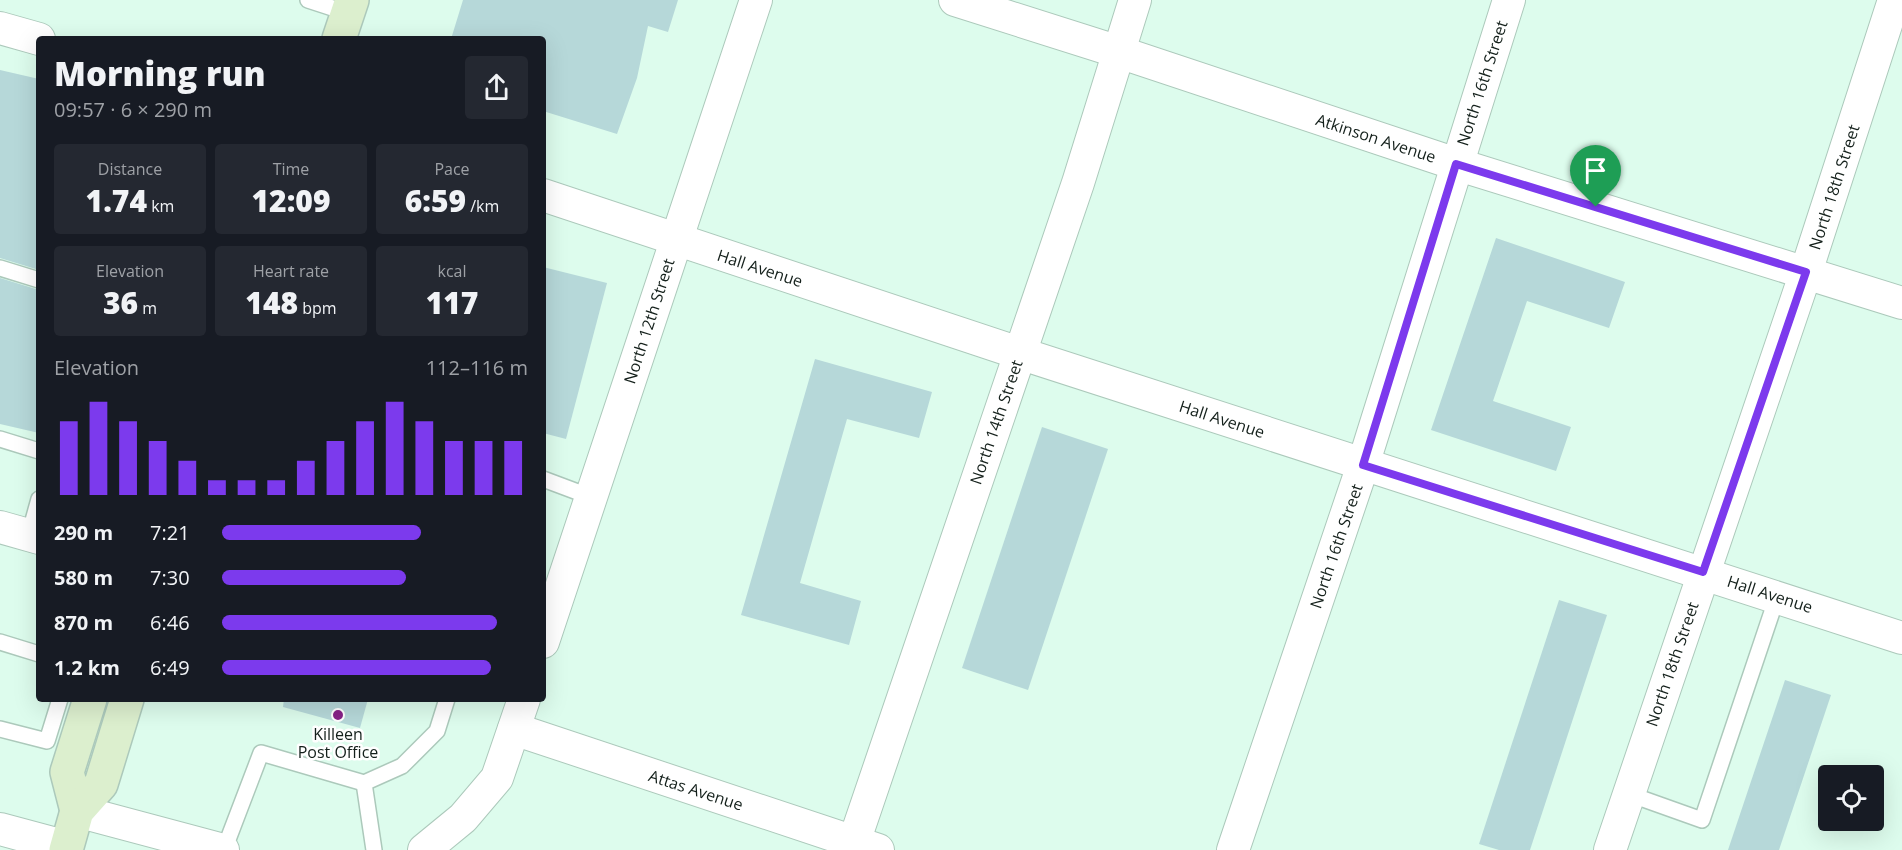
<!DOCTYPE html>
<html lang="en">
<head>
<meta charset="utf-8">
<style>
	body { margin:0; font-family:"Open Sans",sans-serif; background:#242831; color:#f1f3f6; height:100vh; display:flex; flex-direction:column; font-size:22px; white-space:nowrap }
	* { box-sizing:border-box; margin:0 }
	p { font-size:20px; color:#9ea1a6 }
	.icon { flex:none; width:33px; height:33px; fill:none; stroke:currentColor; stroke-width:2; stroke-linecap:round; stroke-linejoin:round }
	.map { position:relative; flex:1; overflow:hidden }
	.sheet { position:absolute; left:36px; top:36px; width:510px; height:666px; display:flex; flex-direction:column; background:#171b24; border-radius:6px; box-shadow:0 6px 24px #0002 }
	.sheet>* { flex:none }
	.controls { position:absolute; left:1818px; top:765px; display:grid; gap:12px }
	.controls a { display:grid; place-items:center; width:66px; height:66px; border-radius:6px; background:#171b24; box-shadow:0 6px 24px #0002; font-size:30px }
	.pin { position:absolute; display:grid; place-items:center; width:51px; height:51px; color:#fff; margin:-62px -26px; border-radius:50% 50% 50% 0; rotate:-45deg; box-shadow:0 0 6px #0007 }
	.pin .icon { rotate:45deg }
	.round { display:grid; place-items:center; flex:none; width:63px; height:63px; border-radius:6px; background:#242831 }
	.summary { display:flex; align-items:center; justify-content:space-between; height:102px; padding:0 18px }
	h1 { font-size:33px; font-weight:800; line-height:45px }
	.stats { display:grid; grid-template-columns:repeat(3,1fr); gap:9px; height:102px; padding:6px 18px }
	.stats div { display:grid; align-content:center; border-radius:6px; background:#242831; text-align:center }
	.stats b { font-size:30px; font-weight:800 }
	.stats small { font-size:16px; font-weight:400 }
	.stats p { font-size:16px }
	.chart { height:168px; padding:12px 18px }
	.chart p { display:flex; justify-content:space-between }
	.chart svg { width:100%; height:108px; margin-top:6px; stroke:#7c3aed; stroke-width:6 }
	ul { padding:0 18px; list-style:none; font-size:20px }
	li { display:grid; grid-template-columns:96px 72px 1fr; align-items:center; height:45px }
	li i { height:15px; border-radius:8px; background:#7c3aed }
	.map>svg:first-child { display:block }
	.building { fill:#b6d8d9 }
	.lines { fill:none; stroke-linecap:round; stroke-linejoin:round }
	.lane-casing { stroke:#acc9bb; stroke-width:18 }
	.street-casing { stroke:#acc9bb; stroke-width:34 }
	.secondary-casing { stroke:#acc9bb; stroke-width:36 }
	.lane { stroke:#fff; stroke-width:15 }
	.street { stroke:#fff; stroke-width:32 }
	.secondary { stroke:#dcefce; stroke-width:33 }
	.route-casing { stroke:#fff; stroke-width:12 }
	.route { stroke:#7c3aed; stroke-width:8 }
	.poi-dot { fill:#872087; stroke:#fff; stroke-width:2 }
	.labels { text-anchor:middle; dominant-baseline:central; stroke-width:5; stroke-linejoin:round; paint-order:stroke }
	.street-label { font-size:16px; fill:#14201b; stroke:#fff }
	.poi-label { font-size:16px; fill:#14201b; stroke:#fff }
</style>
</head>
<body>
<div class="map">
<svg width="1902" height="850" viewBox="0 0 1902 850">
	<rect width="100%" height="100%" fill="#ddfced"/>
	<g class="building">
		<polygon points="463,0 678,0 668,32 648,26 637,78 617,134 543,111 543,39 451,39"/>
		<polygon points="0,70 39,79 39,270 0,258"/>
		<polygon points="1496,238 1625,282 1609,328 1527,301 1493,401 1571,427 1556,471 1431,430"/>
		<polygon points="543,267 607,283 566,439 543,433"/>
		<polygon points="0,278 39,290 39,433 0,424"/>
		<polygon points="815,359 932,392 919,438 847,419 800,583 861,601 849,645 741,615"/>
		<polygon points="1042,427 1108,449 1028,690 962,668"/>
		<polygon points="1559,600 1607,615 1530,850 1499,850 1479,844"/>
		<polygon points="1785,680 1831,695 1779,850 1728,850"/>
		<polygon points="284,699 368,699 360,728 283,707"/>
	</g>
	<g class="lines">
		<g class="lane-casing">
			<g id="lane">
				<polyline points="308,0 348,13"/>
				<polyline points="0,268 39,280"/>
				<polyline points="0,439 39,451"/>
				<polyline points="543,479 591,497"/>
				<polyline points="29,535 39,499"/>
				<polyline points="0,642 39,654"/>
				<polyline points="0,729 47,741 60,699"/>
				<polyline points="364,783 374,850"/>
				<polyline points="1629,794 1702,820 1777,597"/>
				<polyline points="224,850 261,753 364,783 402,766 437,731 447,699"/>
			</g>
		</g>
		<g class="street-casing">
			<g id="street">
				<polyline points="955,0 1119,52 1456,164 1902,303"/>
				<polyline points="0,28 39,39"/>
				<polyline points="543,195 1019,353 1902,638"/>
				<polyline points="0,527 39,538"/>
				<polyline points="543,642 756,0"/>
				<polyline points="514,729 878,850"/>
				<polyline points="77,811 223,850"/>
				<polyline points="0,829 67,847"/>
				<polyline points="854,842 1078,183 1135,0"/>
				<polyline points="424,850 463,818 497,778 524,699"/>
				<polyline points="1233,850 1363,465 1509,0"/>
				<polyline points="1610,850 1806,272 1894,0"/>
			</g>
		</g>
		<g class="secondary-casing">
			<g id="secondary">
				<polyline points="339,39 352,0"/>
				<polyline points="77,811 67,772 90,699"/>
				<polyline points="66,850 77,811 101,784 127,699"/>
			</g>
		</g>
		<use href="#lane" class="lane"/>
		<use href="#street" class="street"/>
		<use href="#secondary" class="secondary"/>
	</g>
	<g class="lines">
		<g class="route-casing">
			<polygon id="route" points="1456,164 1806,272 1703,572 1363,465"/>
		</g>
		<use href="#route" class="route"/>
	</g>
	<circle class="poi-dot" cx="338" cy="715" r="6"/>
	<g class="labels">
		<g class="street-label">
			<text transform="translate(1482 83) rotate(-72)">North 16th Street</text>
			<text transform="translate(1376 138) rotate(18)">Atkinson Avenue</text>
			<text transform="translate(1834 187) rotate(-72)">North 18th Street</text>
			<text transform="translate(760 268) rotate(18)">Hall Avenue</text>
			<text transform="translate(649 321) rotate(-72)">North 12th Street</text>
			<text transform="translate(1222 419) rotate(18)">Hall Avenue</text>
			<text transform="translate(996 422) rotate(-71)">North 14th Street</text>
			<text transform="translate(1336 546) rotate(-71)">North 16th Street</text>
			<text transform="translate(1770 594) rotate(18)">Hall Avenue</text>
			<text transform="translate(1672 664) rotate(-71)">North 18th Street</text>
			<text transform="translate(696 790) rotate(18)">Attas Avenue</text>
		</g>
		<g class="poi-label">
			<text x="338" y="734">Killeen<tspan x="338" dy="18">Post Office</tspan></text>
		</g>
	</g>
</svg>
<div class="controls">
<a><svg class="icon" aria-label="locate" viewBox="0 0 24 24"><circle cx="12" cy="12" r="6"/><path d="M12 2v4M12 18v4M2 12h4M18 12h4"/></svg></a>
</div>
<div class="pin" style="left:1596px;top:207px;background:#1e9e55"><svg class="icon" aria-label="arrive" viewBox="0 0 24 24"><path d="M6 21V4h12l-3 4 3 4H6"/></svg></div>
<section class="sheet">
<div class="summary"><div><h1>Morning run</h1><p>09:57 · 6 × 290 m</p></div><a class="round"><svg class="icon" aria-label="share" viewBox="0 0 24 24"><path d="M12 15V3M7 8l5-5 5 5M5 13v7h14v-7"/></svg></a></div>
<div class="stats">
<div><p>Distance</p><b>1.74<small> km</small></b></div>
<div><p>Time</p><b>12:09</b></div>
<div><p>Pace</p><b>6:59<small> /km</small></b></div>
</div>
<div class="stats">
<div><p>Elevation</p><b>36<small> m</small></b></div>
<div><p>Heart rate</p><b>148<small> bpm</small></b></div>
<div><p>kcal</p><b>117</b></div>
</div>
<div class="chart"><p><span>Elevation</span>112–116 m</p>
<svg viewBox="0 0 160 44" preserveAspectRatio="none"><path d="M5 44V14M15 44V6M25 44V14M35 44V22M45 44V30M55 44V38M65 44V38M75 44V38M85 44V30M95 44V22M105 44V14M115 44V6M125 44V14M135 44V22M145 44V22M155 44V22"/></svg>
</div>
<ul>
<li><b>290 m</b>7:21<i style="width:65%"></i></li>
<li><b>580 m</b>7:30<i style="width:60%"></i></li>
<li><b>870 m</b>6:46<i style="width:90%"></i></li>
<li><b>1.2 km</b>6:49<i style="width:88%"></i></li>
</ul>
</section>
</div>
</body>
</html>
